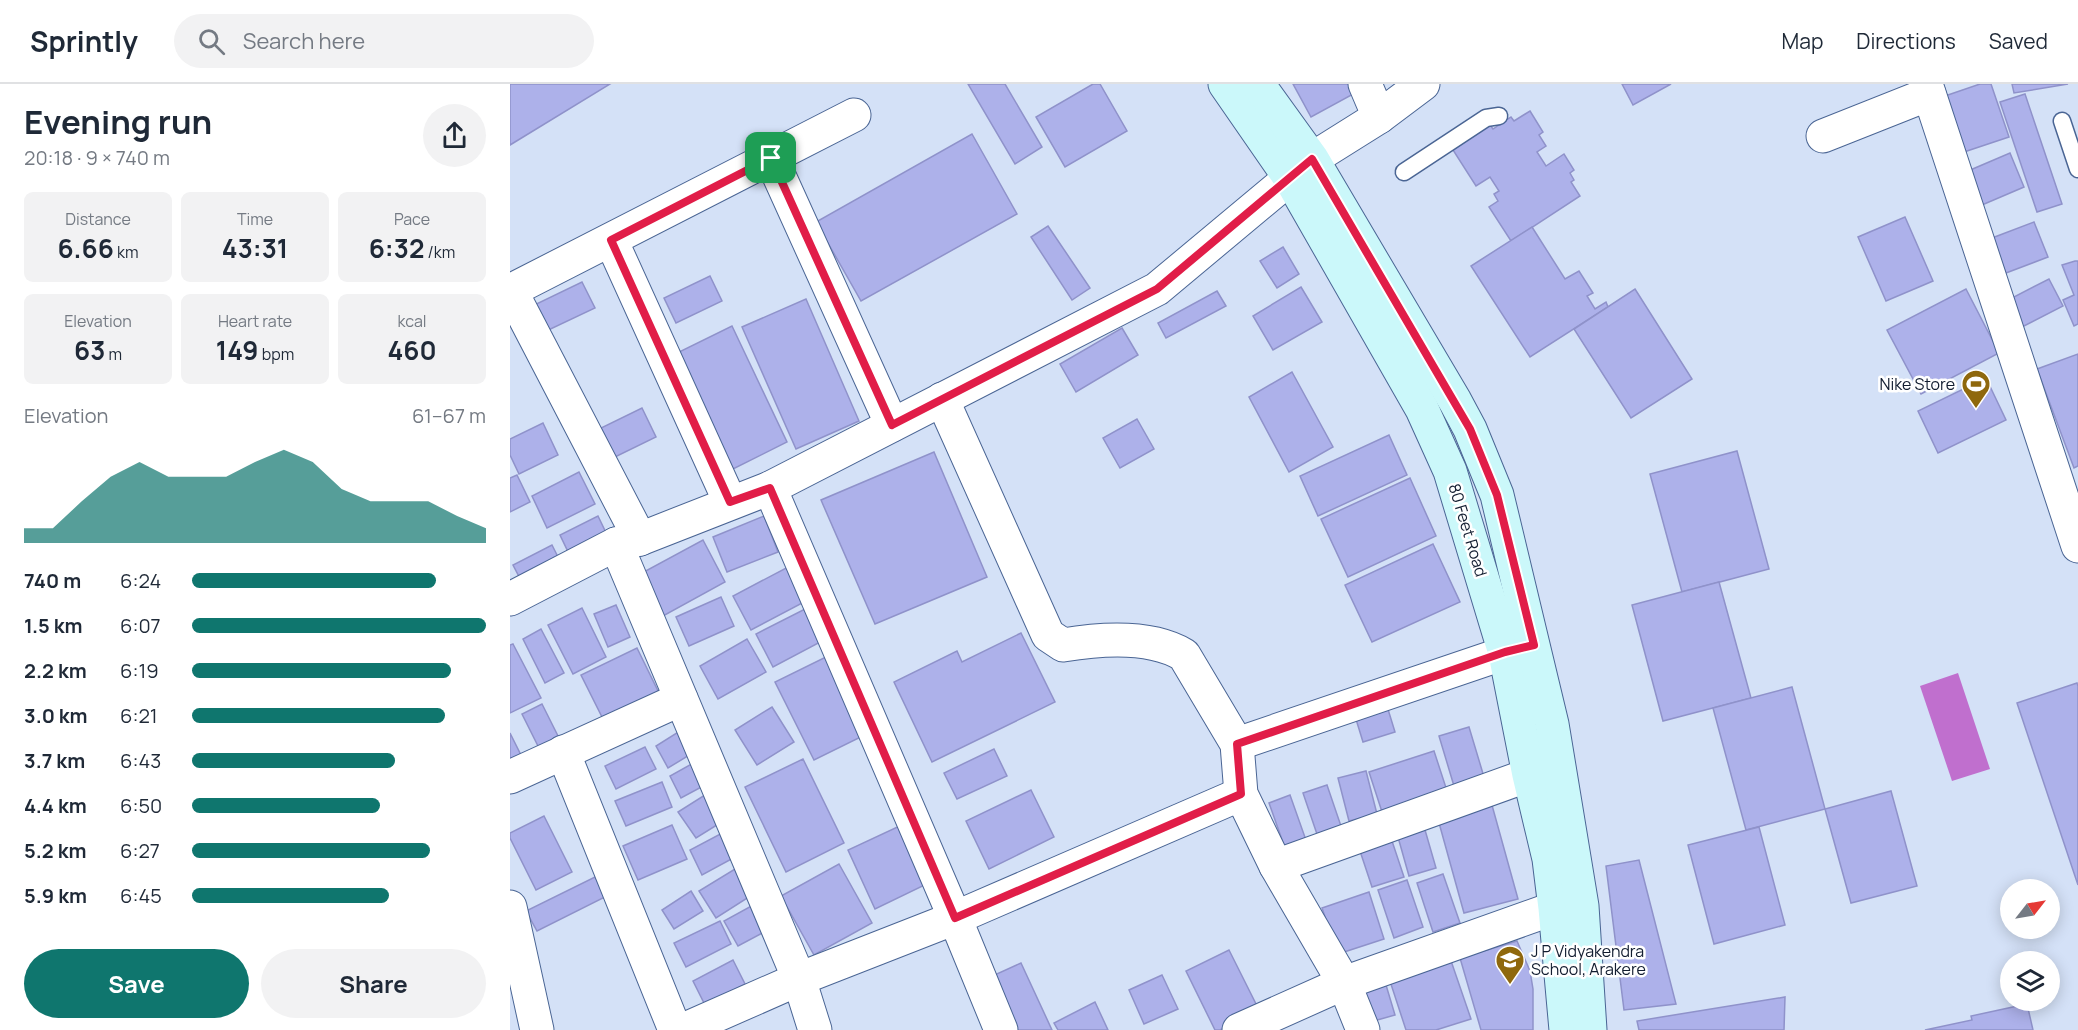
<!DOCTYPE html>
<html lang="en">
<head>
<meta charset="utf-8">
<style>
	body { margin:0; font-family:Manrope,sans-serif; background:#f2f2f3; color:#1f2937; height:100vh; display:flex; flex-direction:column; font-size:22px; white-space:nowrap }
	* { box-sizing:border-box; margin:0 }
	p { font-size:20px; color:#747a83 }
	.icon { flex:none; width:33px; height:33px; fill:none; stroke:currentColor; stroke-width:2; stroke-linecap:round; stroke-linejoin:round }
	.map { position:relative; flex:1; overflow:hidden }
	.panel { display:flex; flex-direction:column; background:#fff; width:510px }
	.panel>* { flex:none }
	.needle { width:39px; rotate:59deg }
	.controls { position:absolute; left:1490px; top:795px; display:grid; gap:12px }
	.controls a { display:grid; place-items:center; width:60px; height:60px; border-radius:50%; background:#fff; box-shadow:0 3px 15px #0003; font-size:30px }
	.pin { position:absolute; display:grid; place-items:center; width:51px; height:51px; color:#fff; margin:-26px; border-radius:12px; box-shadow:0 3px 9px #0006 }
	.round { display:grid; place-items:center; flex:none; width:63px; height:63px; border-radius:32px; background:#f2f2f3 }
	.summary { display:flex; align-items:center; justify-content:space-between; height:102px; padding:0 24px }
	h1 { font-size:33px; font-weight:700; line-height:45px }
	.stats { display:grid; grid-template-columns:repeat(3,1fr); gap:9px; height:102px; padding:6px 24px }
	.stats div { display:grid; align-content:center; border-radius:9px; background:#f2f2f3; text-align:center }
	.stats b { font-size:26px; font-weight:700 }
	.stats small { font-size:16px; font-weight:400 }
	.stats p { font-size:16px }
	.chart { height:168px; padding:12px 24px }
	.chart p { display:flex; justify-content:space-between }
	.chart svg { width:100%; height:108px; margin-top:6px; fill:#0f766e; opacity:.7 }
	.action { display:flex; gap:12px; margin-top:auto; padding:12px 24px }
	.action a { flex:1; height:69px; border-radius:36px; background:#0f766e; color:#fff; font-size:24px; font-weight:700; line-height:69px; text-align:center }
	.action a+a { background:#f2f2f3; color:#1f2937 }
	ul { padding:0 24px; list-style:none; font-size:20px }
	li { display:grid; grid-template-columns:96px 72px 1fr; align-items:center; height:45px }
	li i { height:15px; border-radius:8px; background:#0f766e }
	header { display:flex; align-items:center; gap:36px; box-sizing:border-box; height:84px; padding:0 30px; background:#fff; border-bottom:2px solid #e0e1e3 }
	header strong { font-size:28px }
	nav { display:flex; gap:33px; margin-inline-start:auto; font-size:21px }
	.search { width:420px; height:54px; background:#f2f2f3; display:flex; align-items:center; gap:15px; box-sizing:border-box; padding:0 21px; border-radius:33px; color:#747a83; font-size:22px }
	main { display:flex; flex:1; min-height:0 }
	.map>svg:first-child { display:block }
	.water { fill:#c06fce }
	.building { fill:#adb1ea; stroke:#8f92ca; stroke-width:1.5 }
	.lines { fill:none; stroke-linecap:round; stroke-linejoin:round }
	.service-casing { stroke:#4a6594; stroke-width:19 }
	.minor-casing { stroke:#4a6594; stroke-width:35 }
	.tertiary-casing { stroke:#4a6594; stroke-width:35 }
	.secondary-casing { stroke:#4a6594; stroke-width:35 }
	.service { stroke:#fff; stroke-width:16 }
	.minor { stroke:#fff; stroke-width:33 }
	.tertiary { stroke:#fff; stroke-width:33 }
	.secondary { stroke:#cbf8fa; stroke-width:33 }
	.route-casing { stroke:#fff; stroke-width:12 }
	.route { stroke:#e11d48; stroke-width:8 }
	.labels { text-anchor:middle; dominant-baseline:central; stroke-width:5; stroke-linejoin:round; paint-order:stroke }
	.poi-label { font-size:16px; fill:#121d30; stroke:#fff; text-anchor:end }
	.street-label { font-size:16px; fill:#121d30; stroke:#fff }
</style>
</head>
<body>
<header>
<strong>Sprintly</strong>
<div class="search"><svg class="icon" aria-label="search" viewBox="0 0 24 24"><circle cx="10" cy="10" r="6"/><path d="M15 15l6 6"/></svg>Search here</div>
<nav><a>Map</a><a>Directions</a><a>Saved</a></nav>
</header>
<main>
<section class="panel">
<div class="summary"><div><h1>Evening run</h1><p>20:18 · 9 × 740 m</p></div><a class="round"><svg class="icon" aria-label="share" viewBox="0 0 24 24"><path d="M12 15V3M7 8l5-5 5 5M5 13v7h14v-7"/></svg></a></div>
<div class="stats">
<div><p>Distance</p><b>6.66<small> km</small></b></div>
<div><p>Time</p><b>43:31</b></div>
<div><p>Pace</p><b>6:32<small> /km</small></b></div>
</div>
<div class="stats">
<div><p>Elevation</p><b>63<small> m</small></b></div>
<div><p>Heart rate</p><b>149<small> bpm</small></b></div>
<div><p>kcal</p><b>460</b></div>
</div>
<div class="chart"><p><span>Elevation</span>61–67 m</p>
<svg viewBox="0 0 160 44" preserveAspectRatio="none"><path d="M0 44V38L10 38L20 27L30 17L40 11L50 17L60 17L70 17L80 11L90 6L100 11L110 22L120 27L130 27L140 27L150 33L160 38V44z"/></svg>
</div>
<ul>
<li><b>740 m</b>6:24<i style="width:83%"></i></li>
<li><b>1.5 km</b>6:07<i style="width:100%"></i></li>
<li><b>2.2 km</b>6:19<i style="width:88%"></i></li>
<li><b>3.0 km</b>6:21<i style="width:86%"></i></li>
<li><b>3.7 km</b>6:43<i style="width:69%"></i></li>
<li><b>4.4 km</b>6:50<i style="width:64%"></i></li>
<li><b>5.2 km</b>6:27<i style="width:81%"></i></li>
<li><b>5.9 km</b>6:45<i style="width:67%"></i></li>
</ul>
<div class="action"><a>Save</a><a>Share</a></div>
</section>
<div class="map">
<svg width="1568" height="946" viewBox="0 0 1568 946">
	<rect width="100%" height="100%" fill="#d4e1f7"/>
	<polygon class="water" points="1448,589 1480,685 1442,697 1410,602"/>
	<g class="building">
		<polygon points="0,0 100,0 0,61"/>
		<polygon points="458,0 495,0 532,63 505,80"/>
		<polygon points="583,0 590,0 617,47 555,83 526,33"/>
		<polygon points="783,0 843,0 847,8 801,33"/>
		<polygon points="1112,0 1161,0 1123,21"/>
		<polygon points="1470,0 1481,0 1499,53 1451,69 1432,13"/>
		<polygon points="1502,0 1558,0 1504,9"/>
		<polygon points="1515,10 1552,120 1527,128 1490,18"/>
		<polygon points="1020,27 1033,48 1029,51 1036,62 1027,68 1036,82 1054,70 1064,86 1060,89 1064,96 1061,98 1070,112 1001,157 979,123 988,117 984,110 989,107 980,93 966,102 943,66 980,41 983,45 1001,33 1004,37"/>
		<polygon points="462,50 507,130 351,217 306,138"/>
		<polygon points="1500,69 1514,103 1472,121 1458,87"/>
		<polygon points="1395,133 1423,197 1376,217 1348,153"/>
		<polygon points="1524,138 1538,173 1496,189 1482,154"/>
		<polygon points="538,142 580,204 562,216 521,153"/>
		<polygon points="1022,143 1055,195 1069,187 1083,209 1077,212 1085,225 1096,218 1098,223 1020,273 961,182"/>
		<polygon points="773,163 789,190 767,204 750,177"/>
		<polygon points="1565,177 1568,177 1568,240 1564,242 1553,216 1564,211 1552,181"/>
		<polygon points="200,192 212,217 166,239 154,214"/>
		<polygon points="1539,195 1553,222 1512,243 1498,216"/>
		<polygon points="72,198 85,224 30,250 18,224"/>
		<polygon points="791,203 812,238 763,266 743,232"/>
		<polygon points="1125,205 1182,295 1121,334 1064,245"/>
		<polygon points="1456,205 1489,269 1411,310 1377,246"/>
		<polygon points="707,207 716,222 656,254 648,239"/>
		<polygon points="296,215 349,337 286,365 232,243"/>
		<polygon points="222,242 277,358 223,385 167,269"/>
		<polygon points="612,244 628,271 566,308 550,280"/>
		<polygon points="1568,270 1568,382 1564,384 1527,285"/>
		<polygon points="782,288 823,363 779,388 739,313"/>
		<polygon points="1476,294 1496,336 1428,369 1408,327"/>
		<polygon points="132,324 146,353 105,373 91,344"/>
		<polygon points="627,335 644,365 610,384 593,354"/>
		<polygon points="33,339 48,371 9,390 0,371 0,355"/>
		<polygon points="879,351 897,391 808,432 790,392"/>
		<polygon points="1227,367 1259,485 1172,508 1140,390"/>
		<polygon points="424,368 477,493 365,540 311,416"/>
		<polygon points="69,388 85,420 37,444 22,412"/>
		<polygon points="7,391 20,418 0,428 0,394"/>
		<polygon points="900,394 926,452 838,493 811,435"/>
		<polygon points="88,432 99,455 61,474 50,451"/>
		<polygon points="254,432 268,468 217,488 203,453"/>
		<polygon points="193,456 215,498 153,532 130,490"/>
		<polygon points="923,460 950,518 862,558 835,501"/>
		<polygon points="42,461 54,485 15,504 3,481"/>
		<polygon points="280,482 298,516 241,546 223,512"/>
		<polygon points="1209,498 1241,614 1153,637 1122,521"/>
		<polygon points="211,513 224,542 179,562 166,533"/>
		<polygon points="106,521 120,553 98,563 84,530"/>
		<polygon points="299,523 316,555 263,583 246,550"/>
		<polygon points="72,524 96,573 63,590 38,541"/>
		<polygon points="31,545 54,589 35,599 13,555"/>
		<polygon points="511,549 545,618 422,678 384,598 447,567 452,578"/>
		<polygon points="237,555 256,588 208,615 190,582"/>
		<polygon points="3,560 31,614 0,629 0,561"/>
		<polygon points="127,564 150,611 95,639 71,591"/>
		<polygon points="324,569 363,647 304,676 265,598"/>
		<polygon points="1567,599 1568,602 1568,801 1507,619"/>
		<polygon points="1282,603 1315,725 1236,746 1203,624"/>
		<polygon points="32,620 51,658 31,668 12,630"/>
		<polygon points="877,622 885,648 853,658 845,632"/>
		<polygon points="262,623 284,658 247,681 225,646"/>
		<polygon points="959,643 974,693 944,702 929,652"/>
		<polygon points="173,645 186,667 158,684 146,662"/>
		<polygon points="0,649 16,681 0,690"/>
		<polygon points="135,663 146,685 106,705 95,682"/>
		<polygon points="484,665 497,692 447,715 434,689"/>
		<polygon points="924,667 939,713 874,734 859,688"/>
		<polygon points="293,675 334,759 276,788 235,703"/>
		<polygon points="187,677 199,699 171,714 160,692"/>
		<polygon points="856,687 867,730 839,737 828,694"/>
		<polygon points="152,698 162,723 116,742 105,717"/>
		<polygon points="817,701 833,748 809,756 793,709"/>
		<polygon points="521,706 544,753 479,785 456,737"/>
		<polygon points="1381,707 1407,802 1341,819 1315,725"/>
		<polygon points="198,709 215,736 186,754 168,728"/>
		<polygon points="780,711 797,759 776,767 759,719"/>
		<polygon points="980,714 1008,815 954,829 926,728"/>
		<polygon points="34,732 62,788 26,806 0,754 0,749"/>
		<polygon points="396,739 423,797 365,825 338,766"/>
		<polygon points="913,739 926,784 899,792 886,746"/>
		<polygon points="162,741 177,775 128,796 113,762"/>
		<polygon points="1249,743 1275,841 1204,860 1178,761"/>
		<polygon points="216,747 229,771 192,791 180,766"/>
		<polygon points="880,751 894,793 862,803 848,761"/>
		<polygon points="1129,776 1166,920 1114,926 1096,782"/>
		<polygon points="329,780 362,839 304,871 271,812"/>
		<polygon points="225,785 242,811 206,834 189,807"/>
		<polygon points="933,790 950,839 923,848 907,799"/>
		<polygon points="85,793 95,813 27,847 16,827"/>
		<polygon points="897,796 913,843 884,854 868,806"/>
		<polygon points="181,807 193,827 164,845 152,826"/>
		<polygon points="859,808 874,855 828,870 812,824"/>
		<polygon points="245,820 258,846 228,862 214,837"/>
		<polygon points="210,837 221,860 176,883 164,859"/>
		<polygon points="1007,857 1020,887 1023,905 1023,946 971,946 950,874"/>
		<polygon points="719,866 749,926 710,946 705,946 676,887"/>
		<polygon points="939,871 961,935 926,946 896,946 878,891"/>
		<polygon points="223,876 235,900 195,921 183,897"/>
		<polygon points="511,879 542,946 504,946 480,893"/>
		<polygon points="652,891 668,925 634,940 619,906"/>
		<polygon points="876,901 885,931 853,940 844,910"/>
		<polygon points="1275,913 1274,946 1129,946 1127,937"/>
		<polygon points="585,918 598,946 548,946 544,939"/>
		<polygon points="1517,920 1523,946 1415,946 1462,936 1461,932"/>
	</g>
	<g class="lines">
		<g class="service-casing">
			<g id="service">
				<polyline points="1552,37 1568,85"/>
				<polyline points="894,88 976,34 989,32"/>
			</g>
		</g>
		<g class="minor-casing">
			<g id="minor">
				<polyline points="855,0 869,33"/>
				<polyline points="1416,0 1568,462"/>
				<polyline points="1313,52 1419,10"/>
				<polyline points="261,74 382,341"/>
				<polyline points="101,156 220,418"/>
				<polyline points="0,207 344,31"/>
				<polyline points="1,207 130,455"/>
				<path d="M432 315 538 551 553 561C589 555 641 551 674 571L727 660 731 710 766 782 834 899 853 946"/>
				<polyline points="260,404 445,834 491,946"/>
				<polyline points="106,460 289,895 305,946"/>
				<polyline points="0,515 106,460 130,455 260,404 647,205 780,94"/>
				<polyline points="727,660 995,569 1021,562"/>
				<polyline points="53,668 165,946"/>
				<polyline points="0,693 171,615"/>
				<polyline points="766,782 1019,691"/>
				<polyline points="0,823 27,946"/>
				<polyline points="173,946 289,895 445,834 731,710"/>
				<polyline points="729,946 834,899 1045,824"/>
			</g>
		</g>
		<g class="tertiary-casing">
			<polyline id="tertiary" points="780,94 802,75 869,33 913,0"/>
		</g>
		<g class="secondary-casing">
			<g id="secondary">
				<polyline points="715,0 780,94 912,325 940,387 995,569 1019,691 1039,775 1045,824 1056,946"/>
				<polyline points="748,0 802,75 945,317 960,345 987,411 1042,640 1072,822 1080,946"/>
			</g>
		</g>
		<use href="#service" class="service"/>
		<use href="#minor" class="minor"/>
		<use href="#tertiary" class="tertiary"/>
		<use href="#secondary" class="secondary"/>
	</g>
	<g class="lines">
		<g class="route-casing">
			<polygon id="route" points="261,74 382,341 647,205 802,75 960,345 987,411 1024,561 995,568 727,660 731,710 445,834 260,404 220,418 101,156"/>
		</g>
		<use href="#route" class="route"/>
	</g>
	<defs>
		<g id="stadium-pin" transform="scale(1.5)"><path d="M0 17L-7.5 6A9.5 9.5 0 1 1 7.5 6Z" fill="#8f680d" stroke="#fff"/><path d="M0-5a6.5 5 0 1 0 0 10a6.5 5 0 1 0 0-10ZM-3.5-1.8h7v3.6h-7Z" fill="#fff"/></g>
		<g id="school-pin" transform="scale(1.5)"><path d="M0 17L-7.5 6A9.5 9.5 0 1 1 7.5 6Z" fill="#8f680d" stroke="#fff"/><path d="M0-5L7-2L0 1L-7-2ZM-4 1L0 2.5L4 1V4Q0 6-4 4Z" fill="#fff"/></g>
	</defs>
	<g fill-rule="evenodd">
		<use href="#stadium-pin" x="1466" y="300"/>
		<use href="#school-pin" x="1000" y="876"/>
	</g>
	<g class="labels">
		<g class="poi-label">
			<text x="1445" y="300">Nike Store</text>
			<text x="1021" y="867" text-anchor="start">J P Vidyakendra<tspan x="1021" dy="18">School, Arakere</tspan></text>
		</g>
		<g class="street-label">
			<text transform="translate(958 446) rotate(73)">80 Feet Road</text>
		</g>
	</g>
</svg>
<div class="controls">
<a><svg class="needle" viewBox="-14 -14 28 28"><path d="M0-13l5 13h-10z" fill="#e53935"/><path d="M0 13l5-13h-10z" fill="#747a83"/></svg></a>
<a><svg class="icon" aria-label="layers" viewBox="0 0 24 24"><path d="M12 4l9 5-9 5-9-5zM3 14l9 5 9-5"/></svg></a>
</div>
<div class="pin" style="left:261px;top:74px;background:#1e9e55"><svg class="icon" aria-label="arrive" viewBox="0 0 24 24"><path d="M6 21V4h12l-3 4 3 4H6"/></svg></div>
</div>
</main>
</body>
</html>
